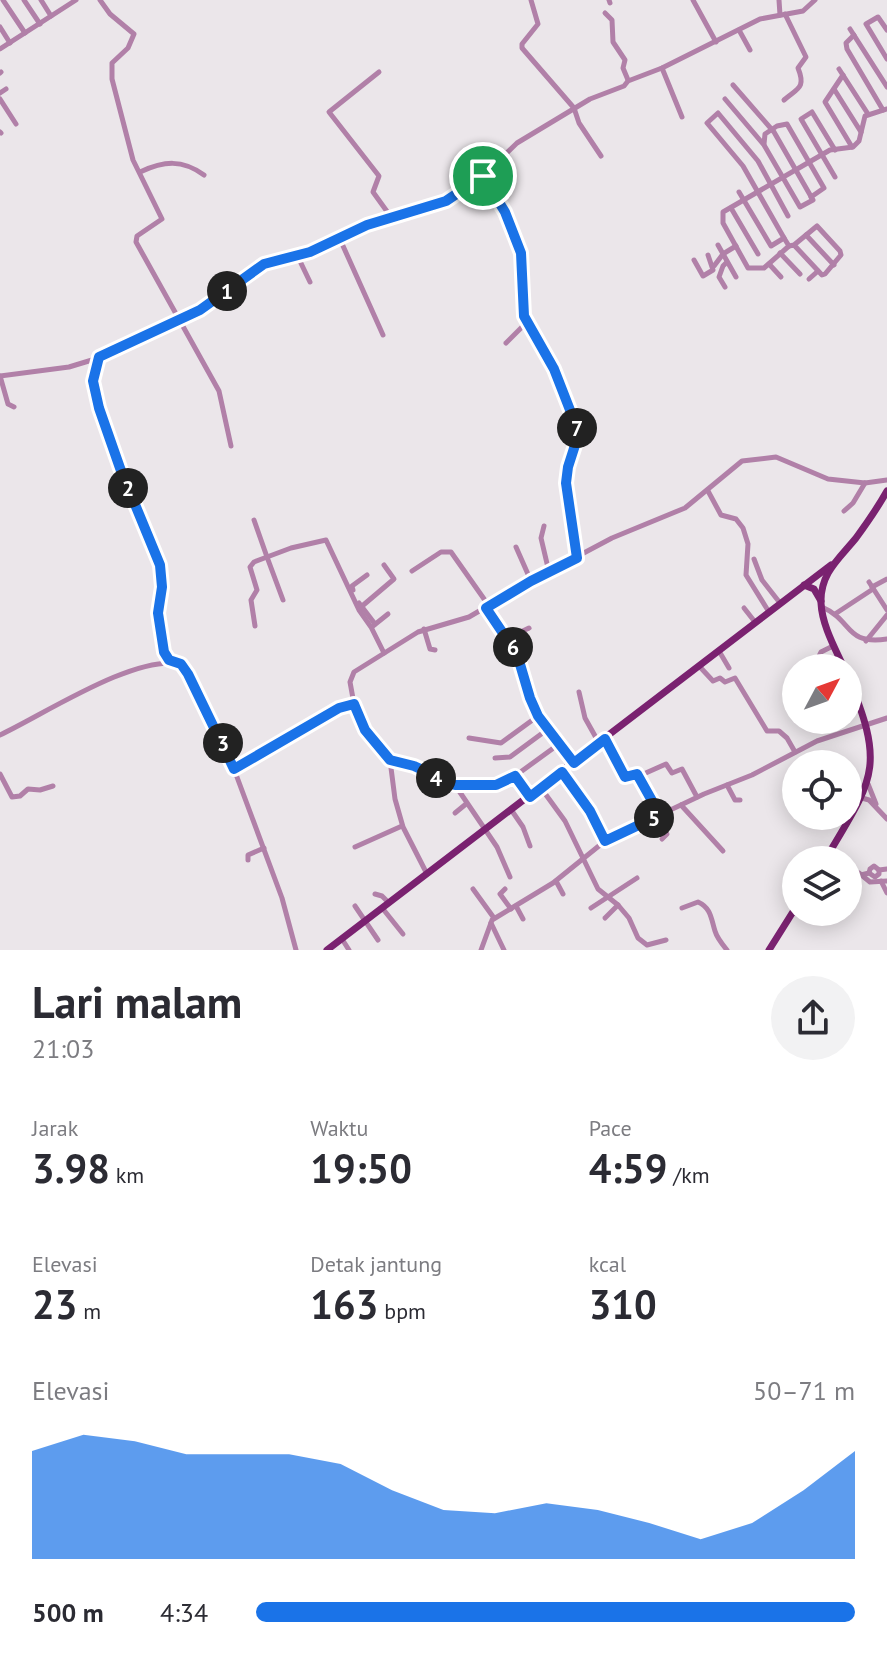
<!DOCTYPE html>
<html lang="id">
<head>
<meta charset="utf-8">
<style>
	body { margin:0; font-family:"PT Sans",sans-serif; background:#f2f2f3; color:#2b2b33; height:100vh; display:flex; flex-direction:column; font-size:30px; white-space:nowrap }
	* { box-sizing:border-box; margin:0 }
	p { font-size:26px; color:#7c7c81 }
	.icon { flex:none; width:44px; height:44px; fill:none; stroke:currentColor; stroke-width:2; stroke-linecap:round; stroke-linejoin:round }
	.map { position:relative; height:950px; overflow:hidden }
	.drawer { display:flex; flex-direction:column; background:#fff; flex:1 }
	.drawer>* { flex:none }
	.needle { width:52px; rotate:49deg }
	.fabs { position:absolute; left:782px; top:654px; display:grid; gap:16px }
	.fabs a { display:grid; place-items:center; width:80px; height:80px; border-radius:50%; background:#fff; box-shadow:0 4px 20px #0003; font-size:40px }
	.pin { position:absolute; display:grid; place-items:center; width:68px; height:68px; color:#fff; margin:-34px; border:4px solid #fff; border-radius:50%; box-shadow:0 2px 8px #0007 }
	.km { position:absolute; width:40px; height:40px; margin:-20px; border-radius:50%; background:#222; color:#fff; font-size:22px; line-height:40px; text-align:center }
	.round { display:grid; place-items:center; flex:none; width:84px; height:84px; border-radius:42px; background:#f2f2f3 }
	.headline { display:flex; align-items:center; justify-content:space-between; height:136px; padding:0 32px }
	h1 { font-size:44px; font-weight:800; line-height:60px }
	.metrics { display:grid; grid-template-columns:repeat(3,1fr); gap:12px; height:136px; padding:8px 32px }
	.metrics div { display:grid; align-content:center }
	.metrics b { font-size:40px; font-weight:800 }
	.metrics small { font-size:22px; font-weight:400 }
	.metrics p { font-size:22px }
	.chart { height:224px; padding:16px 32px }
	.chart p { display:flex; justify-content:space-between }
	.chart svg { width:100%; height:144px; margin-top:8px; fill:#1a73e8; opacity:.7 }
	ul { padding:0 32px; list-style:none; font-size:26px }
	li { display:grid; grid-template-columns:128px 96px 1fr; align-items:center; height:60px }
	li i { height:20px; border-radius:10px; background:#1a73e8 }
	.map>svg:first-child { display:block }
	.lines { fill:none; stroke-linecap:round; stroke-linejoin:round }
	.minor { stroke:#b180a8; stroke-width:5 }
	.major { stroke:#7a2270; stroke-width:7 }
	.route-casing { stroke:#fff; stroke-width:16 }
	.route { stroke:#1a73e8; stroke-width:10 }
</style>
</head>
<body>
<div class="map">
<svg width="887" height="950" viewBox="0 0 887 950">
	<rect width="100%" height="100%" fill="#ebe6ea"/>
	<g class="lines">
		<g class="minor">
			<polyline points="3,0 25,33"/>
			<polyline points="24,0 40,24"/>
			<polyline points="41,0 51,16"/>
			<polyline points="100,0 110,14 134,34 128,48 112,63 112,79 133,160 162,219 137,236 136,242 219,391 231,446"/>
			<polyline points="531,0 538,24 522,44 522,48 574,108 579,123 601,156"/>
			<polyline points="609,0 610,3"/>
			<polyline points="693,0 716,42"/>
			<polyline points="779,0 780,15"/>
			<polyline points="605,13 612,20 613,42 625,60 623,68 628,80"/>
			<polyline points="0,27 10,43"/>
			<polyline points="850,29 887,87"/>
			<polyline points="739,30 750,50"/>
			<polyline points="887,30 878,17 866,24 887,59"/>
			<polyline points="854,35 846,43 847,49 883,110"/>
			<polyline points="0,49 76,0"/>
			<polyline points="662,68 682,117"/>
			<polyline points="839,69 868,114"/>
			<polyline points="379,72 329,112 379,176 373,192 391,217"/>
			<polyline points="0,73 1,72"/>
			<polyline points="843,75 825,102 852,147"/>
			<polyline points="834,89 861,132"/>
			<polyline points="0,93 6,89"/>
			<polyline points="0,99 16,124"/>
			<polyline points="725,99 764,145 800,207 813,200 774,132 733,85"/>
			<path d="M784 100C798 88 806 88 798 68L806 57 785 14"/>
			<polyline points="0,132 1,133"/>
			<polyline points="764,144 765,134 777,126 787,124 824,188 811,197"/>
			<polyline points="835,150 812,112 801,119 835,177"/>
			<path d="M140 172C164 161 182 159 204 175"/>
			<polyline points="483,176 505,212 521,253 524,316 554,369 577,428 577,439 568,467 566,483 577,558"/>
			<polyline points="739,192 771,246 784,238 743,166 707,123 718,113 758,161 788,216"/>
			<polyline points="731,208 758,254"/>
			<polyline points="806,235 834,265"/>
			<polyline points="339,237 383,335"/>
			<polyline points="784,238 789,246 764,268 748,268 723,223 723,212 830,150 853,147 859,141 865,116 887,109"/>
			<polyline points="718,245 736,277"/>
			<polyline points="789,246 794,245 817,226 840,251 841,255 825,274 822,275 794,245"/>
			<polyline points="780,253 800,274"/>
			<polyline points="297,255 310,282"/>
			<polyline points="694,260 703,276 713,270 708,255"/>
			<polyline points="769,264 781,277"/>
			<polyline points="714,266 723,254 736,246"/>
			<polyline points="809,279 818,271"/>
			<polyline points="725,287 719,277 723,266 727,262"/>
			<polyline points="506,343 527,322"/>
			<polyline points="99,358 94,388 120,468 160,565 162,587 158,613 164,652 173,662"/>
			<polyline points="0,376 69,367 92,360 189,316 212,304 248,274 271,261 310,252 367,225 446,201 483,176 517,143 590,99 624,86 628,81 662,68 760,19 803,11 815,0"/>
			<polyline points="0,376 8,404 14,407"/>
			<polyline points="708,491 721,515 736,519 743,528 748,544 746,575 769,612"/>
			<polyline points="844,511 853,503 865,483"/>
			<polyline points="254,520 267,557 254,562 250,567 257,590 251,600 255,626"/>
			<polyline points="544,526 541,538 549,572"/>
			<polyline points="516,547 531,581"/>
			<polyline points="754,559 762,580 780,603"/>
			<polyline points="412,571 441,552 451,552 489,606"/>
			<polyline points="869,582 887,610"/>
			<polyline points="872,587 887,579"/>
			<polyline points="353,590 352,586 367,575"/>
			<polyline points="283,600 267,557 291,548 326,540 359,610 371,627 384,653"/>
			<polyline points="359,603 375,624"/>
			<polyline points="361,607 394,579 384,565"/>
			<path d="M822 607C854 621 844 645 887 639"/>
			<polyline points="486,608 517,654 530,698 538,716 573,762"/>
			<polyline points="744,608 755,622"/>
			<polyline points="835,614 873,589"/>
			<polyline points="373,626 388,614"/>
			<polyline points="424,629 430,649 435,650"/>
			<polyline points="508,638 529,628"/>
			<polyline points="866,641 887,615"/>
			<polyline points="719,651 729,668"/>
			<polyline points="804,664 818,658 821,652 833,646"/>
			<polyline points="700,667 713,681 720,678 725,682 735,678 767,731 779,731 787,738 795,752"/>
			<polyline points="579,692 585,718 599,743"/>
			<path d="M0 735C43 715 135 654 181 664L212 718 234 769 282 898 296 950"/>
			<polyline points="469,738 501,743 538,716"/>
			<polyline points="605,739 625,777 637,774 660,815"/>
			<polyline points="495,758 510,757 548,729"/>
			<polyline points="390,760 414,766 449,783 496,785 515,776 559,744"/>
			<polyline points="234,769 339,708 354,704"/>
			<polyline points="562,772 590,811 605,841"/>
			<polyline points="0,774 12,797 20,796 28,789 40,790 53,786"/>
			<polyline points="515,776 529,796"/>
			<polyline points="639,776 666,764 672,773 682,769 697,797"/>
			<polyline points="868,784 876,804"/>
			<polyline points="455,785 497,847 510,877"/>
			<polyline points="727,785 735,800 740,800"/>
			<polyline points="541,788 565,821 598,889 618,905 629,918 638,938 647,945 666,940"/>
			<polyline points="862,798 869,800 887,819"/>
			<polyline points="681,805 723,851"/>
			<polyline points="512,811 523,827 530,846"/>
			<polyline points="455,813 466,804"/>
			<polyline points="658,816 667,834 662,839"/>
			<polyline points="355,847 402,826"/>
			<polyline points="248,860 248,855 264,848"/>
			<polyline points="848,870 859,873 870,882 887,881"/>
			<polyline points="869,873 870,869 874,866 879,870 887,869"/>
			<polyline points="427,874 403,827 395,799 390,760 365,730 354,704 350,682 354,672 418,632 469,617 531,581 612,538 685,508 742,461 776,457 828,479 865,483 887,480"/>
			<polyline points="861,875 869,873 875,877 879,874 879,870"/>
			<polyline points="556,881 563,894"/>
			<polyline points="881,881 887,893"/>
			<polyline points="473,889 494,918"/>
			<polyline points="505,889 500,894 511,909"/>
			<polyline points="375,894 382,896 389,903"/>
			<polyline points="355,906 378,940"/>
			<polyline points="516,906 523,919"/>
			<polyline points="591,908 637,878"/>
			<path d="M682 908 698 902C711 908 711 918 715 931 717 938 722 944 727 950"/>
			<polyline points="383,909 403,934"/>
			<polyline points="605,918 618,905"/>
			<polyline points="491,923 504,950"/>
			<polyline points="342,939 349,950"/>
			<polyline points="481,950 492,920 553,883 605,841 704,794 752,775 817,741 887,718"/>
		</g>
		<g class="major">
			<polyline points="804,585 814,589 821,601"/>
			<path d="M844 668C835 648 822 625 821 603 820 573 839 559 856 538 867 523 878 507 887 491"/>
			<path d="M825 860C872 780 887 769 848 677"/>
			<polyline points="327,950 831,565"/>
			<polyline points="769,950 796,907"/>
		</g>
	</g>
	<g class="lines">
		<g class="route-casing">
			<polygon id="route" points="483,176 505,212 521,253 524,316 554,369 577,428 577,439 568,467 566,483 577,558 531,581 486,608 517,654 530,698 538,716 574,763 605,739 625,777 637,774 660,815 605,841 590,811 562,772 530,797 515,776 496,785 455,785 414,766 390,760 365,730 354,704 339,708 234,769 188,674 181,664 169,660 164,652 158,613 162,587 160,565 120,468 99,408 93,381 99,357 200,310 264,264 310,252 367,225 446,201"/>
		</g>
		<use href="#route" class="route"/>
	</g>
</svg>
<div class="fabs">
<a><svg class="needle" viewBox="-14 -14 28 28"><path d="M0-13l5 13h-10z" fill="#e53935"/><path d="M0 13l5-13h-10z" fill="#7c7c81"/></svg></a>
<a><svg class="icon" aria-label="locate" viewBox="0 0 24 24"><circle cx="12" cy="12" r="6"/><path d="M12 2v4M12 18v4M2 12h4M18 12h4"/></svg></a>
<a><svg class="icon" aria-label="layers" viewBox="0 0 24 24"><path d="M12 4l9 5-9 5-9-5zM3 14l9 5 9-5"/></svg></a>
</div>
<div class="pin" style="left:483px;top:176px;background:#1e9e55"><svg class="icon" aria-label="arrive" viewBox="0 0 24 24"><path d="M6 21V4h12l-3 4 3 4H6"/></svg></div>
<b class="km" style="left:227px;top:291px">1</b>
<b class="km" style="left:128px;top:488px">2</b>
<b class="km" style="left:223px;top:743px">3</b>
<b class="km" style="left:436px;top:778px">4</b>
<b class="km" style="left:654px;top:818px">5</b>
<b class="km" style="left:513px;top:647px">6</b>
<b class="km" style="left:577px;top:428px">7</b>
</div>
<section class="drawer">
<div class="headline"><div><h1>Lari malam</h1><p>21:03</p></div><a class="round"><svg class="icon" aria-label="share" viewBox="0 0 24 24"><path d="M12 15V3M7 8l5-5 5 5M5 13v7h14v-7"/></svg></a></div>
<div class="metrics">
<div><p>Jarak</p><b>3.98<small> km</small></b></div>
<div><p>Waktu</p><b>19:50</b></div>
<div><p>Pace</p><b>4:59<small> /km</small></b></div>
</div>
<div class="metrics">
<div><p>Elevasi</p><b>23<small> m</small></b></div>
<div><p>Detak jantung</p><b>163<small> bpm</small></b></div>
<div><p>kcal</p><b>310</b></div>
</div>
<div class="chart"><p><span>Elevasi</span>50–71 m</p>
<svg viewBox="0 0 160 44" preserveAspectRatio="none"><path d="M0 44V11L10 6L20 8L30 12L40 12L50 12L60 15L70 23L80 29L90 30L100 27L110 29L120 33L130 38L140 33L150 23L160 11V44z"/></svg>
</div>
<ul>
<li><b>500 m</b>4:34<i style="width:100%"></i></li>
</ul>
</section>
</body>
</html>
